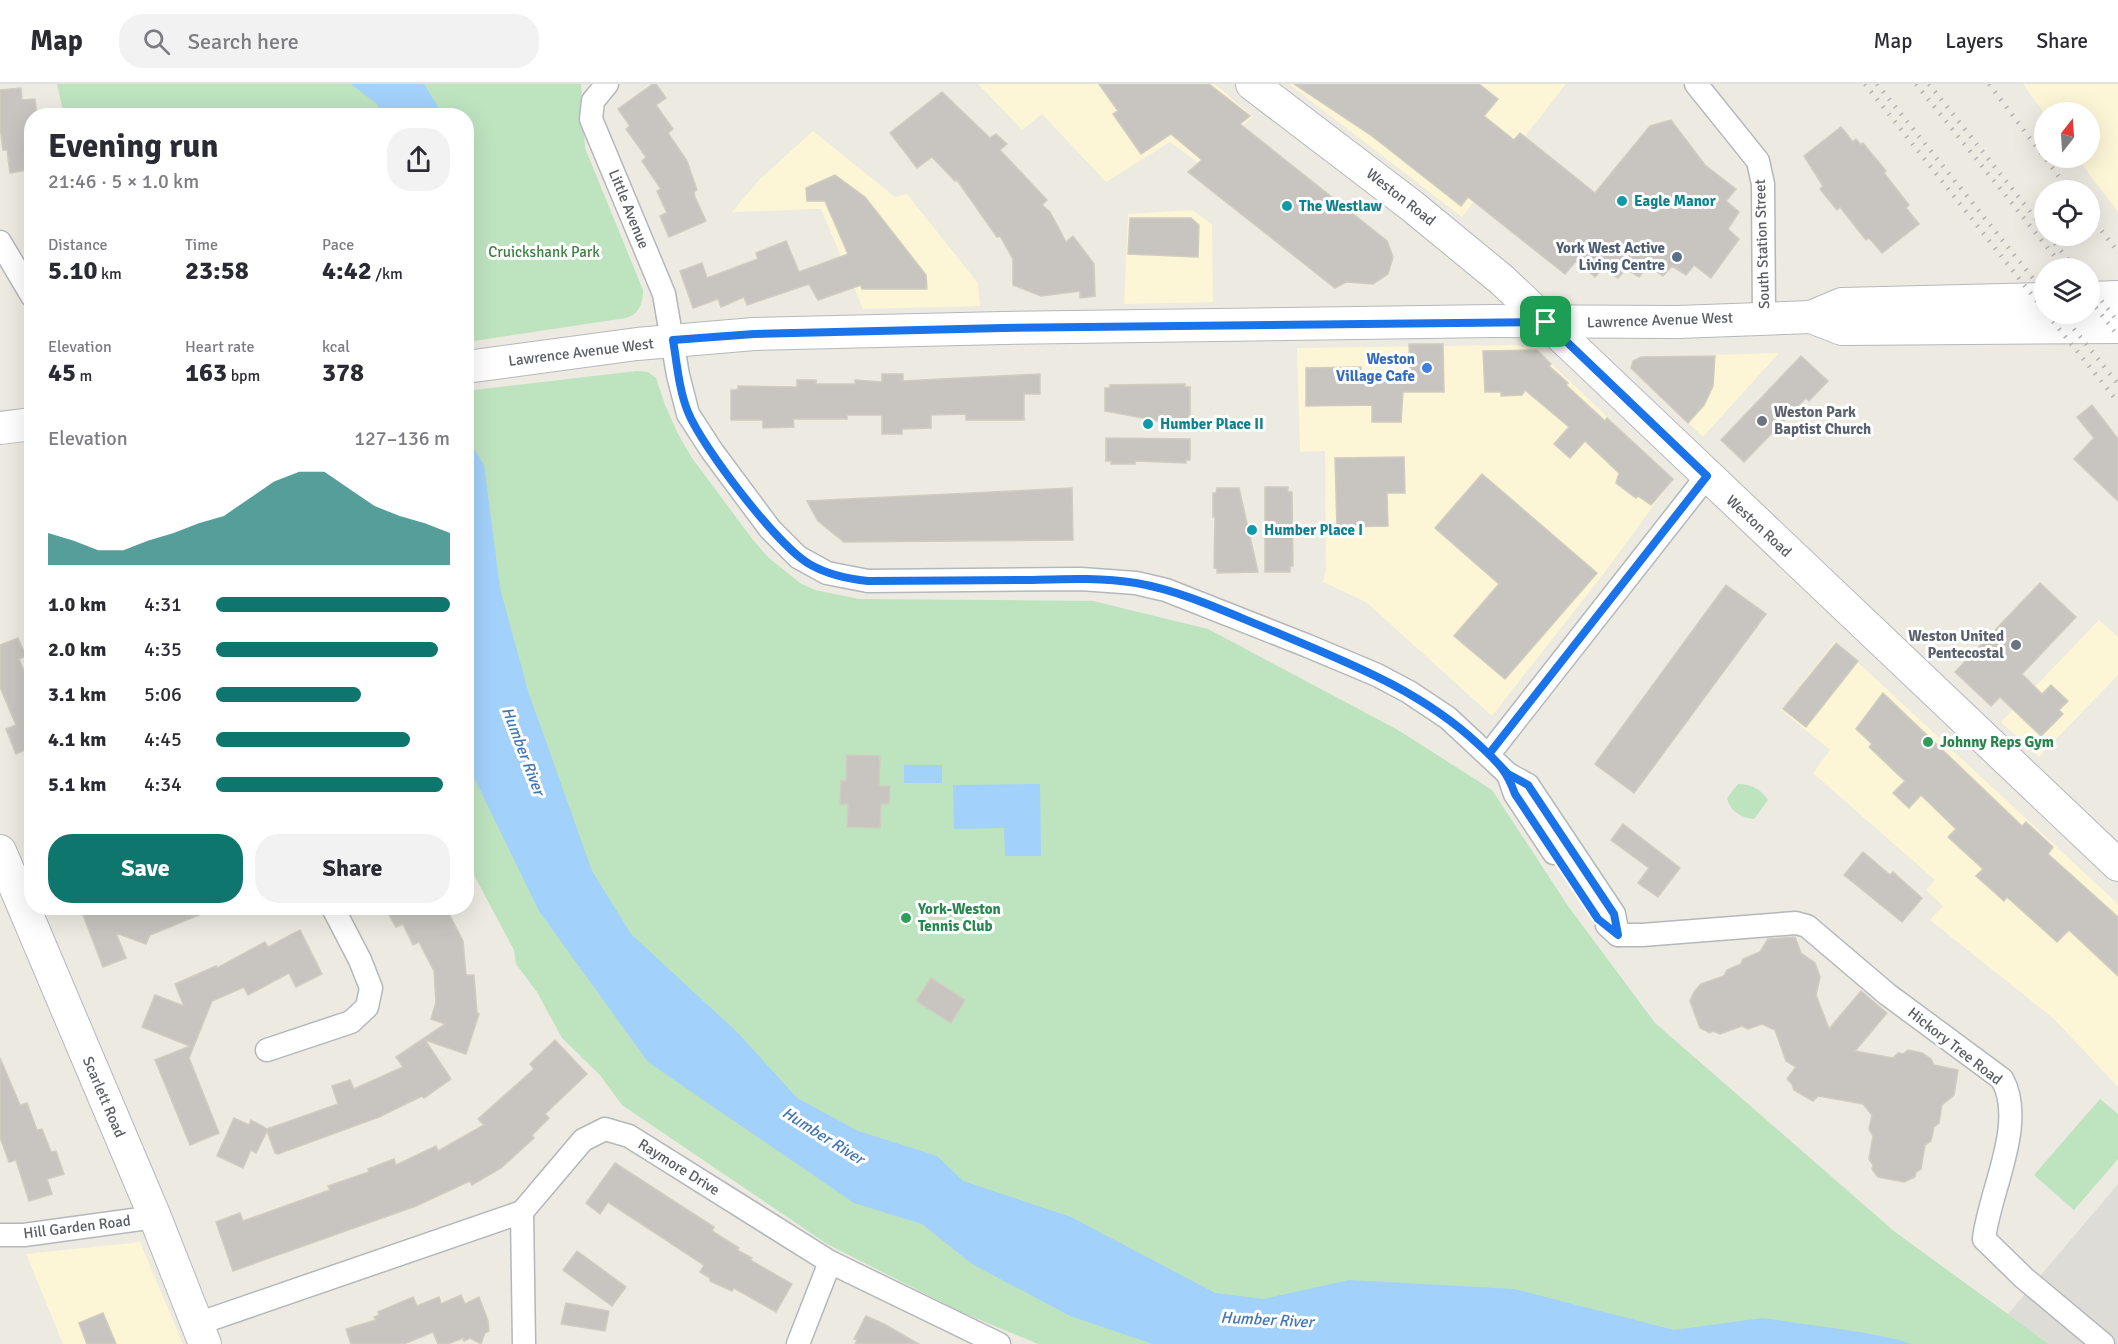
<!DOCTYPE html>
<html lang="en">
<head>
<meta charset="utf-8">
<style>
	body { margin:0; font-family:Signika,sans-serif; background:#f2f2f3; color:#2b2b33; height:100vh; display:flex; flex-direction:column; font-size:22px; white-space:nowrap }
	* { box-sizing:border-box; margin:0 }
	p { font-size:20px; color:#7c7c81 }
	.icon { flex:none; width:33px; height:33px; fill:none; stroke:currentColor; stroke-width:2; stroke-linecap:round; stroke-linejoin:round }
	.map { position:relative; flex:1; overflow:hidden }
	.panel { position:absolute; left:24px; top:24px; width:450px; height:807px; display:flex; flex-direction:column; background:#fff; border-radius:24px; box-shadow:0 6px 24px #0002 }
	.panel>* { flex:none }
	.needle { width:39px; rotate:17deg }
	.tools { position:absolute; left:2034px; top:18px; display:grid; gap:12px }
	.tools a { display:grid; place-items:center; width:66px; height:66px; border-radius:50%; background:#fff; box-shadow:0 6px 24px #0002; font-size:30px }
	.pin { position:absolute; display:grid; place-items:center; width:51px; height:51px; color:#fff; margin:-26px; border-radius:12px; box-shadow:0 3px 9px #0006 }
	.round { display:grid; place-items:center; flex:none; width:63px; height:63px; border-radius:24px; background:#f2f2f3 }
	.overview { display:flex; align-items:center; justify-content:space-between; height:102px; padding:0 24px }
	h1 { font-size:33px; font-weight:700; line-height:45px }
	.metrics { display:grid; grid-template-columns:repeat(3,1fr); gap:9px; height:102px; padding:6px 24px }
	.metrics div { display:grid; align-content:center }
	.metrics b { font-size:26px; font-weight:700 }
	.metrics small { font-size:16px; font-weight:400 }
	.metrics p { font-size:16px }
	.chart { height:168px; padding:12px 24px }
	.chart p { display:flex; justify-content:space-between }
	.chart svg { width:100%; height:108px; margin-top:6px; fill:#0f766e; opacity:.7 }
	.primary-button { display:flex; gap:12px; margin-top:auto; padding:12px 24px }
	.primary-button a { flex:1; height:69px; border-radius:24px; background:#0f766e; color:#fff; font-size:24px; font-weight:700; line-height:69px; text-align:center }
	.primary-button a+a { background:#f2f2f3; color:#2b2b33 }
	ul { padding:0 24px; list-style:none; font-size:20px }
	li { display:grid; grid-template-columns:96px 72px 1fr; align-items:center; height:45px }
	li i { height:15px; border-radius:8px; background:#0f766e }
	header { display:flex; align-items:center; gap:36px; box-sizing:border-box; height:84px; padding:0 30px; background:#fff; border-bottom:2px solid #e1e1e2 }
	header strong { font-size:28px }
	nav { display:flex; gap:33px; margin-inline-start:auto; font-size:21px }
	.search { width:420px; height:54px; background:#f2f2f3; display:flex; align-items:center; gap:15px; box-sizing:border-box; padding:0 21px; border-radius:24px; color:#7c7c81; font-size:22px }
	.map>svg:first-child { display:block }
	.commercial { fill:#fcf5d6 }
	.industrial { fill:#dedcd6 }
	.green { fill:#bee3bf }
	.water { fill:#a2d1fb }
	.building { fill:#c8c4bf; stroke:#d0ccc0; stroke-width:1.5 }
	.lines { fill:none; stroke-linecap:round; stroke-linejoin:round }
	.minor-casing { stroke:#b4b7bb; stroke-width:25 }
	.secondary-casing { stroke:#b5b8bd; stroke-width:34 }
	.minor { stroke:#fff; stroke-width:22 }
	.secondary { stroke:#fff; stroke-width:32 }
	.rail { stroke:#b2b3b3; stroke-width:4.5; stroke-dasharray:1.5 8; stroke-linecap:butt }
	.route-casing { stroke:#fff; stroke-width:12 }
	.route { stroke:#1a73e8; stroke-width:8 }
	.culture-dot { fill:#0f9aa8; stroke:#fff; stroke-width:2 }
	.service-dot { fill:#5c6f8a; stroke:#fff; stroke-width:2 }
	.shop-dot { fill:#3f7fe0; stroke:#fff; stroke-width:2 }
	.worship-dot { fill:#6b7280; stroke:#fff; stroke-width:2 }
	.leisure-dot { fill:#2e9e5b; stroke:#fff; stroke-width:2 }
	.labels { text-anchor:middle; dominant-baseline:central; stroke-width:6; stroke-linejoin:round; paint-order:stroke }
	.street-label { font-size:15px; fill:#5a5d62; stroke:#fff }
	.culture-label { font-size:15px; font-weight:bold; fill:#0d838f; stroke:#fff; text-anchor:start }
	.service-label { font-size:15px; font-weight:bold; fill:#4e5e75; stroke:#fff; text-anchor:end }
	.park-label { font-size:15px; fill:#38833e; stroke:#fff }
	.shop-label { font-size:15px; font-weight:bold; fill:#366cbe; stroke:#fff; text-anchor:end }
	.worship-label { font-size:15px; font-weight:bold; fill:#5b616d; stroke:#fff; text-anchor:start }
	.leisure-label { font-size:15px; font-weight:bold; fill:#27864d; stroke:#fff; text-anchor:start }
	.water-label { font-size:16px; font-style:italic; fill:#4377b4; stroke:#fff }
</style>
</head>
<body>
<header>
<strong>Map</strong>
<div class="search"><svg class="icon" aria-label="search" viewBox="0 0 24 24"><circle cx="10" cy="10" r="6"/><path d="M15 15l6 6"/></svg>Search here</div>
<nav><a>Map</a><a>Layers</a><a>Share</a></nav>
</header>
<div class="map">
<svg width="2118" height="1260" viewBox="0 0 2118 1260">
	<rect width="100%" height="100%" fill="#eceae1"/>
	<g class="commercial">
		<polygon points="978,0 1215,0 1253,33 1197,78 1170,58 1106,98 1042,30 1022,46"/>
		<polygon points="1289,0 1566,0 1462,133"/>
		<polygon points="2023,0 2118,0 2118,128 2077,74 2090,74 2090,28 2044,29"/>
		<polygon points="813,47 895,113 907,110 978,199 980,222 863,225 821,125 732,128 760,95"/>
		<polygon points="1192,126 1212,140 1213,218 1124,220 1128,130"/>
		<polygon points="1517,261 1537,266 1673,395 1608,484 1492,632 1366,518 1323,498 1326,486 1325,367 1300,368 1297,264"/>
		<polygon points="1779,269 1703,353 1638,291 1644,273"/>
		<polygon points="2099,536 2118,553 2118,591 2039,673 2001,638"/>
		<polygon points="1835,557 2118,820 2118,1003 2054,935 1930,836 1943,822 1926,806 1935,796 1813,689 1830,666 1781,626"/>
		<polygon points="140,1158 183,1260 63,1260 26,1170"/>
	</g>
	<polygon class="industrial" points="2118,1100 2118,1260 2049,1260 2008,1230"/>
	<g class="green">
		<path d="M57 0H581L585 64 643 206C643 220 639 230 626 234L467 258 466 32 64 31Z"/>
		<polygon points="637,287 648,288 656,294 665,321 678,350 692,374 753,456 769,474 800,499 815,506 859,515 1093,517 1208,545 1398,646 1492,706 1568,822 1655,939 1895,1148 2049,1260 1038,1260 961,1228 827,1160 622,1021 599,990 562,954 537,908 516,880 514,866 467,778 466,307"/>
		<path d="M1738 700C1752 700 1760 705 1768 716L1754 735C1741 734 1730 727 1727 714Z"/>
		<polygon points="2100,1015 2118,1030 2118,1075 2074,1126 2034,1091"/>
	</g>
	<g class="water">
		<polygon points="351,0 424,0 443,31 382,31 377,20"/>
		<polygon points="467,354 484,381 500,504 528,607 592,787 631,850 739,950 797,1014 858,1047 937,1072 963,1097 1071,1133 1215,1209 1263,1215 1349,1196 1514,1205 1674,1246 1762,1234 1860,1248 1900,1256 1910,1260 1153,1260 1070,1232 972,1180 922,1140 854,1119 648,978 539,827 467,679"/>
		<rect x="904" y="681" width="38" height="18"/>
		<polygon points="1040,700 1041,772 1005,772 1004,744 954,745 953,701"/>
	</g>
	<g class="building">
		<polygon points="653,0 656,0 666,14 656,21 673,45 668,49 687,77 697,106 694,108 695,113 706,137 669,153 660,132 667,129 657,107 661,105 642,77 646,73 626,45 630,42 618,25"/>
		<polygon points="1099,0 1209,0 1250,32 1240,40 1387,157 1393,173 1388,190 1373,200 1346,198 1335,204 1188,88 1202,76 1171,50 1141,70 1113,30 1118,27"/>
		<polygon points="1294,0 1479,0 1498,15 1484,32 1514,56 1520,49 1595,109 1650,42 1671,36 1705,81 1736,105 1726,117 1739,128 1728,145 1739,155 1711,194 1694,181 1686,191 1672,182 1663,192 1648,182 1639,193 1626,185 1618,194 1602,185 1595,193 1576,177 1565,190 1468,113 1461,122 1372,52"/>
		<polygon points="21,4 22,16 35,15 37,32 32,32 32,85 10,89 7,66 3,66 0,43 0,6"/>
		<polygon points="942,8 990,54 996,50 1007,60 1000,66 1047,116 1042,121 1050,128 1066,158 1073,152 1094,180 1095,212 1080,214 1080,207 1041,212 1013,201 1013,175 1000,152 997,153 957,96 955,97 932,73 917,84 890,49"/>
		<polygon points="1841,43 1853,58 1856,55 1861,61 1863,59 1886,87 1884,89 1909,121 1906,124 1919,140 1882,169 1869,154 1866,156 1840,123 1837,126 1820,105 1823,102 1804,72"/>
		<polygon points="835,91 865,113 926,191 927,205 862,205 861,201 818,216 809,200 747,221 744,213 721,223 718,215 693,224 680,187 702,179 707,194 758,175 756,169 786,157 799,188 848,170 825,117 807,117 806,104"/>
		<polygon points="1130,134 1191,134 1199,141 1198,173 1128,170"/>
		<polygon points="1409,260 1443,260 1444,308 1403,308 1401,338 1372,338 1372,321 1306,322 1306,284 1361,283 1361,291 1410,290"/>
		<polygon points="1537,266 1551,280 1549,282 1568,299 1566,301 1605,337 1607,334 1673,395 1651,421 1638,412 1636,414 1633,412 1616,399 1619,389 1585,357 1570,374 1554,360 1569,343 1525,306 1522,311 1501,312 1501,308 1485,308 1483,267"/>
		<polygon points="1715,272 1713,302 1704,321 1688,339 1631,284 1633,277 1641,273"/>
		<polygon points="1801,272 1828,297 1809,317 1806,314 1744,378 1721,356"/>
		<polygon points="882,290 903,290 903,297 1040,290 1040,310 1024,310 1024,336 966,336 966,330 931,331 931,344 902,345 902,350 882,350 882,331 847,331 847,335 793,335 794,343 763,344 763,336 731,336 731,306 738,306 738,302 797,303 797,296 816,296 816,300 855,300 855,296 882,298"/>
		<polygon points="1185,300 1185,303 1190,303 1190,343 1105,327 1105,304 1110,304 1110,301"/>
		<polygon points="2092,321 2118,355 2118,417 2074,375 2094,354 2077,333"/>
		<polygon points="1106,354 1190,355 1190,376 1186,376 1186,379 1135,377 1135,380 1111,380 1111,377 1106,377"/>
		<polygon points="1404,373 1405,409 1387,409 1388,442 1337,443 1335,374"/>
		<polygon points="1482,390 1597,489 1505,595 1454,552 1499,500 1435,444"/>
		<polygon points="1265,403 1288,403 1288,408 1292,408 1293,482 1290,482 1290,488 1265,488"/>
		<polygon points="1072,404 1073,456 844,458 818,437 807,417"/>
		<polygon points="1217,404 1239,404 1258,488 1217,489 1217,484 1214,484 1215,433 1213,433 1213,409 1216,409"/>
		<polygon points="2040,499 2076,533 2022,590 2042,610 2051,601 2068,617 2059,626 2063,630 2041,652 2000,613 1991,622 1955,588"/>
		<polygon points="1726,501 1766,530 1634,709 1595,680"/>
		<polygon points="18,554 26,572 19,575 32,606 32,675 27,665 16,670 6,645 16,641 0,603 0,561"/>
		<polygon points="1836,559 1858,577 1806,643 1783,625"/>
		<polygon points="1883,609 2022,742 2026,738 2053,763 2048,770 2118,833 2118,892 2069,846 2057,858 2007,813 2004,817 1976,792 1983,785 1948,753 1956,745 1921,711 1909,724 1893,709 1905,697 1869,663 1872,660 1856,645"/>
		<polygon points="847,671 880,672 879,702 890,702 889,720 881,720 880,744 847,743 848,720 840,720 841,697 846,697"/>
		<polygon points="1623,740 1680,784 1658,813 1638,799 1649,784 1611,756"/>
		<polygon points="1863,768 1890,791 1893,788 1922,814 1902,838 1844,791"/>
		<polygon points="100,824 216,824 150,851 146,860 116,849 126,874 103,883 83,831"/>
		<polygon points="385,824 446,824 463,857 466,891 474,891 477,929 479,930 466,970 425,956 451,995 424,1014 422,1012 379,1033 278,1070 275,1069 267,1047 256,1069 251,1066 243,1084 217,1072 234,1034 249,1041 251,1036 267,1045 338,1020 332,1002 350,996 354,1005 403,983 396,973 445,940 431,935 436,918 434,887 419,858 413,861 403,840 396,843"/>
		<polygon points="300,846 322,890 296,903 289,889 248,911 244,903 212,917 189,974 219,1049 190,1061 155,976 190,962 142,943 155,911 184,922 175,900 216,882 217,884 265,858 268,863"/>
		<polygon points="1795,853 1801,869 1815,879 1820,893 1816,911 1829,945 1861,907 1887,929 1855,967 1893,974 1898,969 1903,970 1908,966 1922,969 1931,975 1934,981 1958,986 1954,1011 1942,1021 1939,1039 1934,1043 1931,1057 1925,1061 1921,1085 1916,1088 1915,1093 1904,1098 1878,1093 1872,1085 1873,1081 1869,1075 1873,1052 1869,1045 1872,1031 1863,1020 1818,1012 1813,1017 1794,1006 1792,1000 1787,995 1796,983 1786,977 1775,946 1762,940 1748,945 1742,942 1720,950 1713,947 1710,949 1700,944 1690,917 1694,908 1701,900 1724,892 1727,886 1741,880 1743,875 1760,868 1768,855"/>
		<polygon points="931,894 965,916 951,939 916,917"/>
		<polygon points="555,956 587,990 545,1030 549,1034 532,1051 534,1054 501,1084 472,1101 470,1097 416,1122 233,1187 216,1138 240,1129 243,1137 330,1106 328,1102 369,1088 368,1085 394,1075 396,1081 436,1062 438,1067 484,1041 478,1035 534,985 530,980"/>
		<polygon points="0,974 20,1021 27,1019 37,1046 42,1045 51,1068 56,1067 64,1090 47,1095 52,1110 29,1117 16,1076 9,1078 0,1053"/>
		<polygon points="615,1079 714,1143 712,1147 739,1164 737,1166 752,1174 750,1176 792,1200 776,1228 734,1204 732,1207 710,1197 710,1194 700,1188 704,1181 608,1118 600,1130 586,1119"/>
		<polygon points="577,1167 626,1203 612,1222 563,1186"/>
		<polygon points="461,1211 465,1220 479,1213 488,1237 489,1247 485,1249 481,1260 470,1254 464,1257 463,1254 448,1260 438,1260 433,1248 404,1260 351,1260 346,1245 376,1236 374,1233 379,1231 378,1228 413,1213 417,1222 439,1213 441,1220"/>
		<polygon points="566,1219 609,1227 605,1247 561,1240"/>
		<polygon points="103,1229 116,1260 87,1260 79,1239"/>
		<polygon points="866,1232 884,1240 919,1260 855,1260 857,1256 854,1255"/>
	</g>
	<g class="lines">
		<g class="minor-casing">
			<g id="minor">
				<polyline points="607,0 593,17 591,35 664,210 678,291 688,330 712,367 770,445 798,473 827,489 868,497 1081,495 1136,499 1166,506 1308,562 1377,591 1409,608 1448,634 1508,690 1528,701 1614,830 1618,851"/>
				<polyline points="1696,0 1758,77 1763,100 1764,233"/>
				<polyline points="0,158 32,212"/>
				<polyline points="1489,670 1707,392"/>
				<polyline points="1508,690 1515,710 1554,769"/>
				<path d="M1607 841 1618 851H1642L1796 839 1807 842 1887 910 2002 995C2027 1039 1989 1108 1984 1155L2024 1194 2103 1260"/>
				<polyline points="267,966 351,938 367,923 371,904 360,876 333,824"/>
				<polyline points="522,1128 524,1260"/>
				<polyline points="0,1151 24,1151 155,1133"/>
				<polyline points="197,1240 522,1128 583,1056 605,1045 629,1052 830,1178 999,1260"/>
				<polyline points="798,1260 830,1178"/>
			</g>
		</g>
		<g class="secondary-casing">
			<g id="secondary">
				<polyline points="1252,0 1412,122 1502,196 2118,781"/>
				<polyline points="2090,214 2118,213"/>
				<polyline points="1811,233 1842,245 2118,243"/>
				<polyline points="466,283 637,260 754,250 1003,244 1493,237 1678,238 1811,233 1842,220 2044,215"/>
				<polyline points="0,344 32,340"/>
				<polyline points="0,767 155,1133 205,1260"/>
			</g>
		</g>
		<use href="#minor" class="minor"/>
		<use href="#secondary" class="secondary"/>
		<g class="rail">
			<polyline points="1865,0 2044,226"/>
			<polyline points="1877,0 2044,208"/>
			<polyline points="1916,0 2064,184"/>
			<polyline points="1929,0 2044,145"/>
			<polyline points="1989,0 2069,106"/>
			<polyline points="2090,132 2118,168"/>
			<polyline points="2049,152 2075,184"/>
			<polyline points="2090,202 2118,238"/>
			<polyline points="2090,216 2118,252"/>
			<polyline points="2047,230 2118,318"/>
			<polyline points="2062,230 2118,300"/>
		</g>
	</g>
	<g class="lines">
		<g class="route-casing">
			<path id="route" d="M1546 238 1003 244 754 250 673 256C677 280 679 306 688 328 702 363 779 464 811 481 829 491 848 495 868 497 921 497 974 496 1027 496 1063 495 1100 493 1136 499 1183 507 1228 529 1273 547 1346 578 1419 605 1478 660 1497 678 1506 685 1515 710L1598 835 1618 851 1614 830 1528 701 1508 690 1489 670 1707 392 1546 238"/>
		</g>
		<use href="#route" class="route"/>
	</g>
	<g class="culture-dot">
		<circle cx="1622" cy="117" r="6"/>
		<circle cx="1287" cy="122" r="6"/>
		<circle cx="1148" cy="340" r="6"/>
		<circle cx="1252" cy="446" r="6"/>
	</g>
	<circle class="service-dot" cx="1677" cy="173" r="6"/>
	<circle class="shop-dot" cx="1427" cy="284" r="6"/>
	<g class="worship-dot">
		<circle cx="1762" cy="337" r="6"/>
		<circle cx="2016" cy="561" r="6"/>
	</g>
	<g class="leisure-dot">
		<circle cx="1928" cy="658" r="6"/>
		<circle cx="906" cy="834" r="6"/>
	</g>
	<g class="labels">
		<g class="street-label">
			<text transform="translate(1401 113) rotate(38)">Weston Road</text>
			<text transform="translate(629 125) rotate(68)">Little Avenue</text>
			<text transform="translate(1762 160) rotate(-92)">South Station Street</text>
			<text transform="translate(1660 236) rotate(-2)">Lawrence Avenue West</text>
			<text transform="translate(581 268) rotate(-7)">Lawrence Avenue West</text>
			<text transform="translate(1759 442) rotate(43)">Weston Road</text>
			<text transform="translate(1955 962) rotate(38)">Hickory Tree Road</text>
			<text transform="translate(104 1013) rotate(67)">Scarlett Road</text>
			<text transform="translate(679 1083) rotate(32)">Raymore Drive</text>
			<text transform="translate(77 1143) rotate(-7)">Hill Garden Road</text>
		</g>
		<g class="culture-label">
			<text x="1634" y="117">Eagle Manor</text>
			<text x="1299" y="122">The Westlaw</text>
			<text x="1160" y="340">Humber Place II</text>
			<text x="1264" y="446">Humber Place I</text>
		</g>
		<g class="service-label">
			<text x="1665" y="164">York West Active<tspan x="1665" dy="17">Living Centre</tspan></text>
		</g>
		<g class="park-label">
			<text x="544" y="168">Cruickshank Park</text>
		</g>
		<g class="shop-label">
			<text x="1415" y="275">Weston<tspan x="1415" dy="17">Village Cafe</tspan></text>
		</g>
		<g class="worship-label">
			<text x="1774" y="328">Weston Park<tspan x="1774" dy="17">Baptist Church</tspan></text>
			<text x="2004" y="552" text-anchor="end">Weston United<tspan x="2004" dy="17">Pentecostal</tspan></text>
		</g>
		<g class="leisure-label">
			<text x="1940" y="658">Johnny Reps Gym</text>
			<text x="918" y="825">York-Weston<tspan x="918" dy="17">Tennis Club</tspan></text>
		</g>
		<g class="water-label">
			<text transform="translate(523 667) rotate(69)">Humber River</text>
			<text transform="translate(823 1052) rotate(32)">Humber River</text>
			<text transform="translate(1267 1236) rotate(3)">Humber River</text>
		</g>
	</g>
</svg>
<div class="tools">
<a><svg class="needle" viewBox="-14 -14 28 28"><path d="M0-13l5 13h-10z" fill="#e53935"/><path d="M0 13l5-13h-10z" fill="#7c7c81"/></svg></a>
<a><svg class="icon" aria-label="locate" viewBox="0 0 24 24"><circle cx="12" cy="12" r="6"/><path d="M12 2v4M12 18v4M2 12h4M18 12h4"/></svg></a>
<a><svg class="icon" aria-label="layers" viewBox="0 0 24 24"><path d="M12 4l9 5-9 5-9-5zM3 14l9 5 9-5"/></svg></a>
</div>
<div class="pin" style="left:1546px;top:238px;background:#1e9e55"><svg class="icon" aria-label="arrive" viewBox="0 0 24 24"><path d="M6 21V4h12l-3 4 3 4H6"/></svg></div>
<section class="panel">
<div class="overview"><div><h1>Evening run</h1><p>21:46 · 5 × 1.0 km</p></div><a class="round"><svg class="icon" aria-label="share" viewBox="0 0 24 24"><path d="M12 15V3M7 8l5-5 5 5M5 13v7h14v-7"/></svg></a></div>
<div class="metrics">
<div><p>Distance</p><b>5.10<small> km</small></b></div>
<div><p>Time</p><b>23:58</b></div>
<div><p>Pace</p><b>4:42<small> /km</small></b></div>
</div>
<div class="metrics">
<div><p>Elevation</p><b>45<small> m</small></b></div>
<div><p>Heart rate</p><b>163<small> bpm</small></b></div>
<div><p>kcal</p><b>378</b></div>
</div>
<div class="chart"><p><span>Elevation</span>127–136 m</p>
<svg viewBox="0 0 160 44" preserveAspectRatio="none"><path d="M0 44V31L10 34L20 38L30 38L40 34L50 31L60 27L70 24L80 17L90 10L100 6L110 6L120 13L130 20L140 24L150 27L160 31V44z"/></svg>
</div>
<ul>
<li><b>1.0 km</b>4:31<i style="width:100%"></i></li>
<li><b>2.0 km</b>4:35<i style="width:95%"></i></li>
<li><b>3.1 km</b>5:06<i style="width:62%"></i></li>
<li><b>4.1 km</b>4:45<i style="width:83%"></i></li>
<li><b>5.1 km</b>4:34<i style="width:97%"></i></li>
</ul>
<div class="primary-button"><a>Save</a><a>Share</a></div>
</section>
</div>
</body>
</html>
